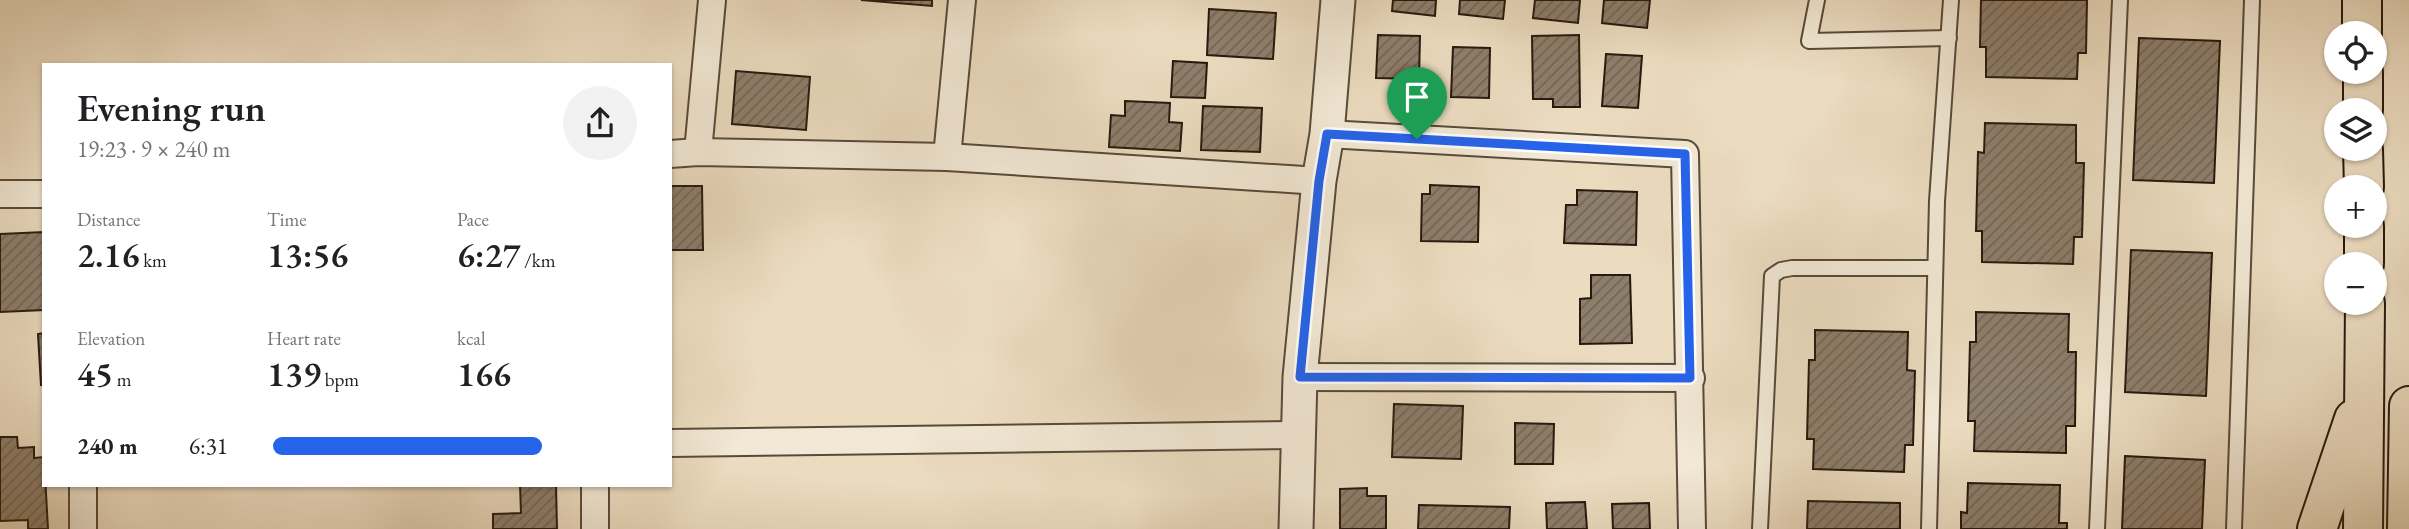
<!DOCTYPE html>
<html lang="en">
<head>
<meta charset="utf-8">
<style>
	body { margin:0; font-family:"EB Garamond",serif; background:#f2f2f2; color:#202124; height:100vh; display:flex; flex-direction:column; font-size:26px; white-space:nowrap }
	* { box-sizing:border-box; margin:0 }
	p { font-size:23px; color:#757577 }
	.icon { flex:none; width:38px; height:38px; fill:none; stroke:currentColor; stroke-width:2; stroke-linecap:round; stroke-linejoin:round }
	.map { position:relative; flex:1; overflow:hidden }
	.sheet { position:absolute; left:42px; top:63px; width:630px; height:424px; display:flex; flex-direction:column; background:#fff; border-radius:0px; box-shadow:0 2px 5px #0004 }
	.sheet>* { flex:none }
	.tools { position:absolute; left:2324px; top:21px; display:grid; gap:14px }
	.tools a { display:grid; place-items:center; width:63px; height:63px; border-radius:50%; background:#fff; box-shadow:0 2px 5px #0004; font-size:35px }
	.pin { position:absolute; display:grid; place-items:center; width:60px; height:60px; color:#fff; margin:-72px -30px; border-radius:50% 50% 50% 0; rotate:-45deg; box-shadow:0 0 7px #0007 }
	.pin .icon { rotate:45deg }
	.round { display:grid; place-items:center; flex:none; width:74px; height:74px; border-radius:37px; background:#f2f2f2 }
	.overview { display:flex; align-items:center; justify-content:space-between; height:119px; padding:0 35px }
	h1 { font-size:38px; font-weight:600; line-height:52px }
	.stats { display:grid; grid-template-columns:repeat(3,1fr); gap:10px; height:119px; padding:7px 35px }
	.stats div { display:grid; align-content:center }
	.stats b { font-size:35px; font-weight:600 }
	.stats small { font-size:19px; font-weight:400 }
	.stats p { font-size:19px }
	ul { padding:0 35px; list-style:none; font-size:23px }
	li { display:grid; grid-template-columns:112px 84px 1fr; align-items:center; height:52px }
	li i { height:18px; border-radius:9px; background:#2563eb }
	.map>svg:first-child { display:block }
	.building { fill:url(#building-hatch); stroke:#27190f; stroke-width:2 }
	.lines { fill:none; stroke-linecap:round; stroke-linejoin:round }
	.service-casing { stroke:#584a3b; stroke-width:18 }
	.minor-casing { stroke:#584a3b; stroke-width:30 }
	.tertiary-casing { stroke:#584a3b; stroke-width:37 }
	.trunk-casing { stroke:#27190f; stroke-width:42 }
	.service { stroke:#f2e8d5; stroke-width:14 }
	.minor { stroke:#f2e8d5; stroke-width:26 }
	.tertiary { stroke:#f2e8d5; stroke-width:33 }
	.trunk { stroke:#ebdbbf; stroke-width:38 }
	.route-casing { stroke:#fff; stroke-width:14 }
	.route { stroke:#2563eb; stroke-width:9 }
</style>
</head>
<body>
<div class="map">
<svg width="2409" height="529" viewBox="0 0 2409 529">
	<defs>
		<pattern id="building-hatch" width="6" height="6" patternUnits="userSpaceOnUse" patternTransform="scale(1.75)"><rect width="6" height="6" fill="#8d7e6b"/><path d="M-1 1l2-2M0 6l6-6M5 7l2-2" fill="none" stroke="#736656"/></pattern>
	</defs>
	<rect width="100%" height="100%" fill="#ebdbbf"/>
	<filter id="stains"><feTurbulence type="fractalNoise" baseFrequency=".00286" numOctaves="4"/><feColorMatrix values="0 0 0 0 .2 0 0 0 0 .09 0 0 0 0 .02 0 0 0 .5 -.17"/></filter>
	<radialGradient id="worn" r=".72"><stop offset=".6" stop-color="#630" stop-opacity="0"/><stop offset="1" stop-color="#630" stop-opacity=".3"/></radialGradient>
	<g class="building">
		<polygon points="861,0 932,0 932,6"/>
		<polygon points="1393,0 1436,0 1435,16 1392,11"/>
		<polygon points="1460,0 1505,0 1503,19 1459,14"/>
		<polygon points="1535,0 1580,0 1578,23 1533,18"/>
		<polygon points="1604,0 1650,0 1647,28 1602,23"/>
		<polygon points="1981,0 2087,0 2086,53 2078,53 2077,79 1986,77 1986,47 1980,47"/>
		<polygon points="1209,9 1276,13 1273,59 1207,55"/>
		<polygon points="1378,35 1420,36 1419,79 1376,78"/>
		<polygon points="1579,35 1580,107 1553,107 1553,99 1533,99 1532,36"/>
		<polygon points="2139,38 2220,41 2214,183 2133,180"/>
		<polygon points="1453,47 1490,48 1489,98 1451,97"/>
		<polygon points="1606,54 1642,56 1638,108 1602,106"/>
		<polygon points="1173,61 1207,63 1205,98 1171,97"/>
		<polygon points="736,71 810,77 806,130 732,124"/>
		<polygon points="1125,101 1170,103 1169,122 1182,123 1180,151 1109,147 1111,115 1125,116"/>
		<polygon points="1203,106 1262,108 1260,152 1201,150"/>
		<polygon points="1985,123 2076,125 2076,163 2084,163 2082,237 2074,237 2073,264 1982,262 1982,231 1976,231 1978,152 1984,153"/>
		<polygon points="1430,185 1479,187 1478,242 1421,241 1422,194 1430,194"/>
		<polygon points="670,186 702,186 703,250 670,250"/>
		<polygon points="1577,190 1637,192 1636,245 1564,243 1566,205 1577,205"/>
		<polygon points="44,232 44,310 0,312 0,234"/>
		<polygon points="2131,250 2212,253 2206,396 2125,392"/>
		<polygon points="1591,275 1630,275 1632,343 1580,344 1580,299 1591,298"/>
		<polygon points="1976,312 2069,314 2068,352 2076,352 2075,426 2066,426 2066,453 1974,451 1975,421 1968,421 1970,342 1976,342"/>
		<polygon points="1815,330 1908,332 1907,370 1915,371 1913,445 1905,445 1904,472 1813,469 1814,439 1807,439 1809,360 1815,360"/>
		<polygon points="44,333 44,385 41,385 38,334"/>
		<polygon points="1394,404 1463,406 1461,459 1392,457"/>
		<polygon points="1515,423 1554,424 1553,464 1515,464"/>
		<polygon points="0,437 17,437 18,448 34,447 34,458 44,457 48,529 28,529 28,520 0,521"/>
		<polygon points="2125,456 2205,460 2202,529 2122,529"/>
		<polygon points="1968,483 2060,485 2059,523 2067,523 2067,529 1961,529 1961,512 1967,513"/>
		<polygon points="520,485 556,485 557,529 493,529 493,514 521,513"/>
		<polygon points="1367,488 1367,496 1386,496 1386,529 1340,529 1340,489"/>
		<polygon points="1808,501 1900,503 1900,529 1807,529"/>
		<polygon points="1585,502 1587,529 1547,529 1546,503"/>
		<polygon points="1649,503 1650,529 1613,529 1612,504"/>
		<polygon points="1419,505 1510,507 1509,529 1418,529"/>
	</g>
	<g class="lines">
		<g class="service-casing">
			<g id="service">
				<polyline points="1817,0 1809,41 1949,38"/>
				<polyline points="1760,529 1772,276 1781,270 1792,268 1935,268"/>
				<polyline points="1929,529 1937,201 1951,0"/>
				<polyline points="2097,529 2120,0"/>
				<polyline points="2234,529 2252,0"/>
			</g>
		</g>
		<g class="minor-casing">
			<g id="minor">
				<polyline points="1327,134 1685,154 1692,529"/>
				<polyline points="698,152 712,0"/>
				<polyline points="670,154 698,152 947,157 1319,181"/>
				<polyline points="947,157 962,0"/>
				<polyline points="0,194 44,194"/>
				<polyline points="1300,377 1691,378"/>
				<polyline points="670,443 1297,435"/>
				<polyline points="83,485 83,529"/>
				<polyline points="595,485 595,529"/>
			</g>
		</g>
		<g class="tertiary-casing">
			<polyline id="tertiary" points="1296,529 1300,377 1319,181 1327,134 1338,0"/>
		</g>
		<g class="trunk-casing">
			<g id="trunk">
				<polyline points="2362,0 2362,33"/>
				<polyline points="2363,72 2363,110"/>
				<polyline points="2363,149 2364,187"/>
				<polyline points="2364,226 2364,264"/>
				<polyline points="2317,529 2354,419"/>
				<polyline points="2363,529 2365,303"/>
				<polyline points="2407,529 2409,406"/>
			</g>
		</g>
		<use href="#service" class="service"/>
		<use href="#minor" class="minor"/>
		<use href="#tertiary" class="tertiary"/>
		<use href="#trunk" class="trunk"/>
	</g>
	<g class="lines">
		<g class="route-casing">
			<polygon id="route" points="1327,134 1685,154 1690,378 1300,377 1319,181"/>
		</g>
		<use href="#route" class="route"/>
	</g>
	<rect width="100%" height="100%" filter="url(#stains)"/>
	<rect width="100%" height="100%" fill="url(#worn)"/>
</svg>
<div class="tools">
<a><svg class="icon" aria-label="locate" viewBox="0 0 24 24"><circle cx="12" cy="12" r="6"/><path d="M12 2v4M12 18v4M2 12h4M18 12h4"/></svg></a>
<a><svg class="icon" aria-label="layers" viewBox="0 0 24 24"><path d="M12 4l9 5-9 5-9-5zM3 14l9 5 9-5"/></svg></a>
<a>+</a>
<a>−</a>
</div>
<div class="pin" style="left:1417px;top:139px;background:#1e9e55"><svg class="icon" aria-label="arrive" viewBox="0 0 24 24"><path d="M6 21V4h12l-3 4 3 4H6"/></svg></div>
<section class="sheet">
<div class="overview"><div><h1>Evening run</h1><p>19:23 · 9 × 240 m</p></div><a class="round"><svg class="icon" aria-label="share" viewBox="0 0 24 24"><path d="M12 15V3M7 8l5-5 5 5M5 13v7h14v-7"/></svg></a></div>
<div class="stats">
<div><p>Distance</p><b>2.16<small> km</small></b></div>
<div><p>Time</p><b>13:56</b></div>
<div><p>Pace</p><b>6:27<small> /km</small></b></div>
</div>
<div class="stats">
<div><p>Elevation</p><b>45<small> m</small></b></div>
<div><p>Heart rate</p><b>139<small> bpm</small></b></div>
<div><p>kcal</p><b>166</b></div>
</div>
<ul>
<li><b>240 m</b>6:31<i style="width:74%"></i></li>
</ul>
</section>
</div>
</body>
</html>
